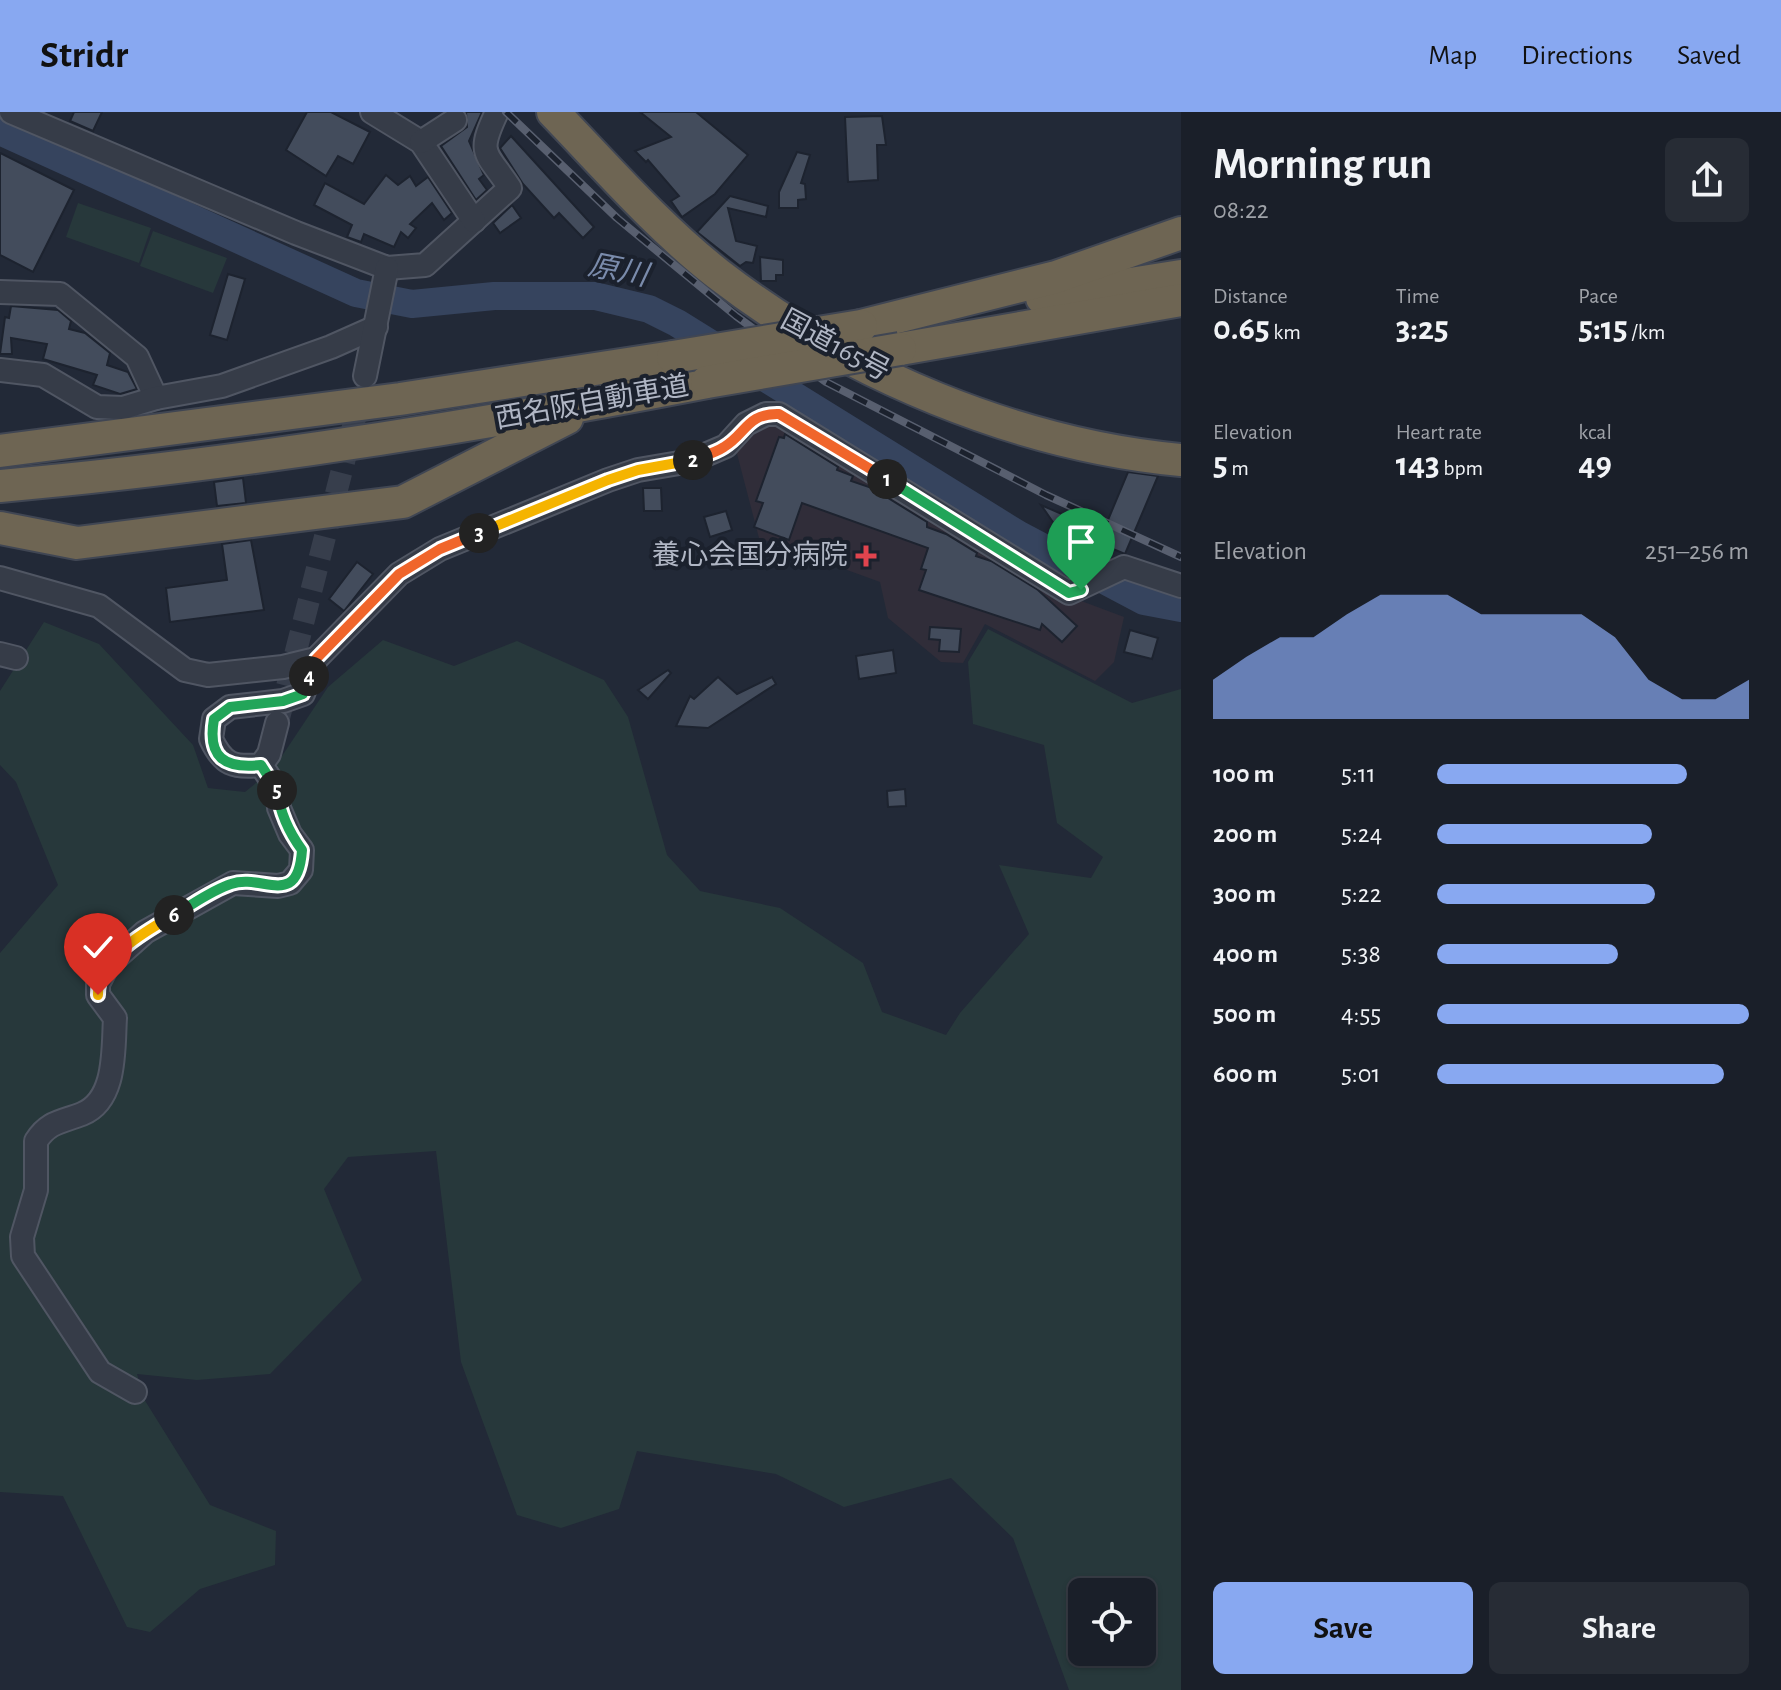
<!DOCTYPE html>
<html lang="en">
<head>
<meta charset="utf-8">
<style>
	body { margin:0; font-family:"Alegreya Sans","Noto Sans JP",sans-serif; background:#272c35; color:#f1f3f6; height:100vh; display:flex; flex-direction:column; font-size:30px; white-space:nowrap }
	* { box-sizing:border-box; margin:0 }
	p { font-size:26px; color:#9fa2a8 }
	.icon { flex:none; width:44px; height:44px; fill:none; stroke:currentColor; stroke-width:2; stroke-linecap:round; stroke-linejoin:round }
	.map { position:relative; flex:1; overflow:hidden }
	.panel { display:flex; flex-direction:column; background:#1a1f29; width:600px }
	.panel>* { flex:none }
	.controls { position:absolute; left:1068px; top:1466px; display:grid; gap:16px }
	.controls a { display:grid; place-items:center; width:88px; height:88px; border-radius:12px; background:#1a1f29; box-shadow:0 2px 6px #0004,0 0 0 2px #383d46; font-size:40px }
	.pin { position:absolute; display:grid; place-items:center; width:68px; height:68px; color:#fff; margin:-82px -34px; border-radius:50% 50% 50% 0; rotate:-45deg; box-shadow:0 0 8px #0007 }
	.pin .icon { rotate:45deg }
	.km { position:absolute; width:40px; height:40px; margin:-20px; border-radius:50%; background:#222; color:#fff; font-size:22px; line-height:40px; text-align:center }
	.round { display:grid; place-items:center; flex:none; width:84px; height:84px; border-radius:12px; background:#272c35 }
	.summary { display:flex; align-items:center; justify-content:space-between; height:136px; padding:0 32px }
	h1 { font-size:44px; font-weight:700; line-height:60px }
	.figures { display:grid; grid-template-columns:repeat(3,1fr); gap:12px; height:136px; padding:8px 32px }
	.figures div { display:grid; align-content:center }
	.figures b { font-size:34px; font-weight:700 }
	.figures small { font-size:22px; font-weight:400 }
	.figures p { font-size:22px }
	.chart { height:224px; padding:16px 32px }
	.chart p { display:flex; justify-content:space-between }
	.chart svg { width:100%; height:144px; margin-top:8px; fill:#88a8f1; opacity:.7 }
	.primary-button { display:flex; gap:16px; margin-top:auto; padding:16px 32px }
	.primary-button a { flex:1; height:92px; border-radius:12px; background:#88a8f1; color:#111; font-size:32px; font-weight:700; line-height:92px; text-align:center }
	.primary-button a+a { background:#272c35; color:#f1f3f6 }
	ul { padding:0 32px; list-style:none; font-size:26px }
	li { display:grid; grid-template-columns:128px 96px 1fr; align-items:center; height:60px }
	li i { height:20px; border-radius:10px; background:#88a8f1 }
	header { display:flex; align-items:center; gap:48px; box-sizing:border-box; height:112px; padding:0 40px; background:#88a8f1; color:#111 }
	header strong { font-size:38px }
	nav { display:flex; gap:44px; margin-inline-start:auto; font-size:28px }
	main { display:flex; flex:1; min-height:0 }
	.map>svg:first-child { display:block }
	.medical { fill:#302d39 }
	.green { fill:#27383b; fill-rule:evenodd }
	.lines { fill:none; stroke-linecap:round; stroke-linejoin:round }
	.river { stroke:#36445e; stroke-width:28 }
	.building { fill:#434c5c; stroke:#1d232f; stroke-width:2 }
	.minor-tunnel { stroke:#373e4c; stroke-width:22; stroke-dasharray:22 11; stroke-linecap:butt }
	.minor-casing { stroke:#505663; stroke-width:26 }
	.highway-casing { stroke:#404653; stroke-width:36 }
	.minor { stroke:#363c48; stroke-width:22 }
	.highway { stroke:#6e6553; stroke-width:32 }
	.rail-casing { stroke:#585f6f; stroke-width:8 }
	.rail { stroke:#1b212d; stroke-width:5; stroke-dasharray:15; stroke-linecap:butt }
	.highway-bridge-casing { stroke:#404653; stroke-width:36; stroke-linecap:butt }
	.highway-bridge { stroke:#6e6553; stroke-width:32 }
	.split-1-casing { stroke:#fff; stroke-width:16 }
	.split-2-casing { stroke:#fff; stroke-width:16 }
	.split-3-casing { stroke:#fff; stroke-width:16 }
	.split-4-casing { stroke:#fff; stroke-width:16 }
	.split-5-casing { stroke:#fff; stroke-width:16 }
	.split-6-casing { stroke:#fff; stroke-width:16 }
	.split-7-casing { stroke:#fff; stroke-width:16 }
	.split-1 { stroke:#22a559; stroke-width:10 }
	.split-2 { stroke:#f0652b; stroke-width:10 }
	.split-3 { stroke:#f5b400; stroke-width:10 }
	.split-4 { stroke:#f0652b; stroke-width:10 }
	.split-5 { stroke:#22a559; stroke-width:10 }
	.split-6 { stroke:#22a559; stroke-width:10 }
	.split-7 { stroke:#f5b400; stroke-width:10 }
	.health-dot { fill:#e0444e; stroke:#1b212d; stroke-width:3 }
	.labels { text-anchor:middle; dominant-baseline:central; stroke-width:8; stroke-linejoin:round; paint-order:stroke }
	.street-label { font-size:28px; fill:#b0b6c4; stroke:#1b212d }
	.poi-label { font-size:28px; fill:#b0b6c4; stroke:#1b212d; text-anchor:end }
	.water-label { font-size:30px; font-style:italic; fill:#7a8bab; stroke:#1b212d }
</style>
</head>
<body>
<header>
<strong>Stridr</strong>
<nav><a>Map</a><a>Directions</a><a>Saved</a></nav>
</header>
<main>
<div class="map">
<svg width="1181" height="1578" viewBox="0 0 1181 1578">
	<rect width="100%" height="100%" fill="#222937"/>
	<polygon class="medical" points="775,310 1060,481 1124,505 1114,550 1095,569 985,512 963,551 941,550 888,506 880,470 759,426 736,338 759,313"/>
	<g class="green">
		<polygon points="78,91 151,116 139,151 66,125"/>
		<polygon points="153,119 227,146 213,181 140,154"/>
		<path d="M44 510 99 532 193 633 208 676 245 680 274 656 328 575 383 528 454 554 517 529 604 568 628 605 667 743 700 779 780 796 863 851 882 900 946 923 960 901 1029 822 999 753 1091 766 1103 745 1057 711 1044 633 973 612 968 550 988 517 1132 591 1181 577V1578H1069L1013 1426 951 1366 844 1395 776 1362 637 1339 619 1397 561 1416 517 1403 461 1250 436 1039 348 1045 324 1077 362 1168 270 1262 197 1268 137 1262 144 1287 210 1393 276 1419 275 1453 200 1477 150 1520 127 1515 63 1384 0 1380V841L58 773 16 670 0 653V579ZM1082 1480H1142V1540H1082Z"/>
	</g>
	<g class="lines">
		<polyline class="river" points="0,19 356,181 412,192 494,184 595,184 649,197 677,211 1019,423 1144,489 1181,496"/>
	</g>
	<g class="building">
		<polygon points="74,0 102,0 93,19 70,9"/>
		<polygon points="307,0 331,0 370,20 353,52 338,44 326,64 286,38"/>
		<polygon points="466,0 482,0 469,29 484,63 479,67 487,78 476,88 441,34 467,15"/>
		<polygon points="640,0 696,0 748,43 715,82 682,105 671,89 679,84 648,48 646,50 635,39 671,25"/>
		<polygon points="882,4 886,33 877,33 878,68 848,70 845,5"/>
		<polygon points="511,24 594,115 583,126 559,101 554,106 523,72 500,36"/>
		<polygon points="797,40 810,43 801,71 805,72 806,87 798,88 798,96 779,96 779,80"/>
		<polygon points="0,41 74,78 33,160 0,143"/>
		<polygon points="386,63 398,73 410,64 416,74 428,65 452,101 444,108 432,91 410,112 416,116 408,126 401,120 394,135 364,122 361,130 347,125 352,113 314,93 325,71 364,92"/>
		<polygon points="730,84 768,94 766,105 728,96 736,129 757,134 753,151 746,150 740,154 697,120"/>
		<polygon points="512,93 521,106 500,121 493,111"/>
		<polygon points="760,145 783,148 783,163 776,163 776,169 761,169"/>
		<polygon points="228,162 245,167 227,228 210,223"/>
		<polygon points="11,194 58,198 71,209 69,217 85,221 110,241 107,253 128,260 137,277 120,282 93,273 97,263 43,247 47,232 11,226 12,242 0,242 5,205 9,206"/>
		<polygon points="785,322 838,355 837,358 853,364 851,369 872,376 873,380 888,386 927,410 927,415 946,422 977,441 976,444 991,449 1038,478 1077,514 1062,530 1042,512 1040,518 919,478 926,458 921,457 928,436 802,391 789,428 754,415 763,391 756,389 779,325 784,326"/>
		<polygon points="1128,360 1158,364 1125,442 1055,413 1041,393 1103,420"/>
		<polygon points="243,366 246,391 217,394 214,370"/>
		<polygon points="643,376 661,376 662,399 644,399"/>
		<polygon points="726,399 732,418 710,425 704,405"/>
		<polygon points="251,428 264,498 170,510 166,476 227,468 222,432"/>
		<polygon points="357,450 373,462 344,499 329,487"/>
		<polygon points="930,515 961,517 959,540 939,539 940,528 929,527"/>
		<polygon points="1130,518 1158,526 1152,547 1124,540"/>
		<polygon points="893,538 896,561 859,567 856,544"/>
		<polygon points="668,558 671,561 648,587 638,578"/>
		<polygon points="718,565 737,582 772,565 776,572 708,616 676,614 690,584 694,587"/>
		<polygon points="905,677 906,694 888,695 887,679"/>
	</g>
	<g class="lines">
		<polyline class="minor-tunnel" points="279,606 361,283"/>
		<g class="minor-casing">
			<g id="minor">
				<path d="M11 0 296 121 387 156 425 153 510 76C486 39 476 44 497 0"/>
				<polyline points="372,0 421,30 474,109"/>
				<polyline points="421,30 455,8"/>
				<polyline points="0,180 60,182 137,245 156,286"/>
				<polyline points="0,258 43,263 97,295 123,296 156,286 222,274 331,235 376,215"/>
				<polyline points="365,264 387,156"/>
				<polyline points="0,466 99,494 185,558 208,563 283,555 316,547"/>
				<polyline points="0,542 16,546"/>
				<path d="M277 611 269 642 261 653C234 656 223 653 211 627L214 607 230 595 283 589 303 582 316 547 399 462 440 437 608 368 638 358 691 349 726 334 746 312 766 302H779L1069 481 1124 455 1181 474"/>
				<path d="M135 1280 100 1260 23 1144 22 1125 36 1078V1029C49 1009 62 1010 82 1002 117 988 113 936 115 906L98 883V872L108 853 145 820 233 771 278 774 290 771 301 758 302 738 290 722 279 696 277 677 261 653"/>
			</g>
		</g>
		<g class="highway-casing">
			<g id="highway">
				<path d="M553 0C606 55 658 115 718 162 847 262 1019 333 1181 348"/>
				<polyline points="1042,186 1181,164"/>
				<polyline points="861,214 1056,165 1181,121"/>
				<polyline points="900,237 1181,188"/>
				<polyline points="0,339 400,287 673,245"/>
				<path d="M0 374C237 353 473 315 707 270"/>
				<polyline points="0,416 77,431 403,390 567,306"/>
			</g>
		</g>
		<use href="#minor" class="minor"/>
		<use href="#highway" class="highway"/>
		<g class="rail-casing">
			<polyline id="rail" points="506,0 617,106 736,204 826,270 1046,383 1181,445"/>
		</g>
		<use href="#rail" class="rail"/>
		<g class="highway-bridge-casing">
			<g id="highway-bridge">
				<polyline points="673,245 861,214"/>
				<polyline points="707,270 900,237"/>
			</g>
		</g>
		<use href="#highway-bridge" class="highway-bridge"/>
	</g>
	<g class="lines">
		<g class="split-1-casing">
			<polyline id="split-1" points="887,367 1069,481 1081,478"/>
		</g>
		<g class="split-2-casing">
			<path id="split-2" d="M693 348C703 344 715 341 724 335 746 322 747 301 779 302L887 367"/>
		</g>
		<g class="split-3-casing">
			<polyline id="split-3" points="479,421 608,368 638,358 693,348"/>
		</g>
		<g class="split-4-casing">
			<polyline id="split-4" points="309,564 316,547 399,462 440,437 479,421"/>
		</g>
		<g class="split-5-casing">
			<path id="split-5" d="M277 678 261 653C225 657 207 646 214 607L230 595 283 589 303 582 309 564"/>
		</g>
		<g class="split-6-casing">
			<path id="split-6" d="M174 803C192 793 212 778 231 772 263 761 298 798 302 738 288 719 280 701 277 678"/>
		</g>
		<g class="split-7-casing">
			<path id="split-7" d="M98 883C97 846 146 819 174 803"/>
		</g>
		<use href="#split-1" class="split-1"/>
		<use href="#split-2" class="split-2"/>
		<use href="#split-3" class="split-3"/>
		<use href="#split-4" class="split-4"/>
		<use href="#split-5" class="split-5"/>
		<use href="#split-6" class="split-6"/>
		<use href="#split-7" class="split-7"/>
	</g>
	<path class="health-dot" d="M862 432h8v8h8v8h-8v8h-8v-8h-8v-8h8z"/>
	<g class="labels">
		<g class="street-label">
			<text transform="translate(835 234) rotate(28)">国道165号</text>
			<text transform="translate(592 291) rotate(-10)">西名阪自動車道</text>
		</g>
		<g class="poi-label">
			<text x="848" y="444">養心会国分病院</text>
		</g>
		<g class="water-label">
			<text transform="translate(618 159) rotate(11)">原川</text>
		</g>
	</g>
</svg>
<div class="controls">
<a><svg class="icon" aria-label="locate" viewBox="0 0 24 24"><circle cx="12" cy="12" r="6"/><path d="M12 2v4M12 18v4M2 12h4M18 12h4"/></svg></a>
</div>
<div class="pin" style="left:1081px;top:478px;background:#1e9e55"><svg class="icon" aria-label="arrive" viewBox="0 0 24 24"><path d="M6 21V4h12l-3 4 3 4H6"/></svg></div>
<div class="pin" style="left:98px;top:883px;background:#d93025"><svg class="icon" aria-label="check" viewBox="0 0 24 24"><path d="M5 12l5 5 9-10"/></svg></div>
<b class="km" style="left:887px;top:367px">1</b>
<b class="km" style="left:693px;top:348px">2</b>
<b class="km" style="left:479px;top:421px">3</b>
<b class="km" style="left:309px;top:564px">4</b>
<b class="km" style="left:277px;top:678px">5</b>
<b class="km" style="left:174px;top:803px">6</b>
</div>
<section class="panel">
<div class="summary"><div><h1>Morning run</h1><p>08:22</p></div><a class="round"><svg class="icon" aria-label="share" viewBox="0 0 24 24"><path d="M12 15V3M7 8l5-5 5 5M5 13v7h14v-7"/></svg></a></div>
<div class="figures">
<div><p>Distance</p><b>0.65<small> km</small></b></div>
<div><p>Time</p><b>3:25</b></div>
<div><p>Pace</p><b>5:15<small> /km</small></b></div>
</div>
<div class="figures">
<div><p>Elevation</p><b>5<small> m</small></b></div>
<div><p>Heart rate</p><b>143<small> bpm</small></b></div>
<div><p>kcal</p><b>49</b></div>
</div>
<div class="chart"><p><span>Elevation</span>251–256 m</p>
<svg viewBox="0 0 160 44" preserveAspectRatio="none"><path d="M0 44V32L10 25L20 19L30 19L40 12L50 6L60 6L70 6L80 12L90 12L100 12L110 12L120 19L130 32L140 38L150 38L160 32V44z"/></svg>
</div>
<ul>
<li><b>100 m</b>5:11<i style="width:80%"></i></li>
<li><b>200 m</b>5:24<i style="width:69%"></i></li>
<li><b>300 m</b>5:22<i style="width:70%"></i></li>
<li><b>400 m</b>5:38<i style="width:58%"></i></li>
<li><b>500 m</b>4:55<i style="width:100%"></i></li>
<li><b>600 m</b>5:01<i style="width:92%"></i></li>
</ul>
<div class="primary-button"><a>Save</a><a>Share</a></div>
</section>
</main>
</body>
</html>
